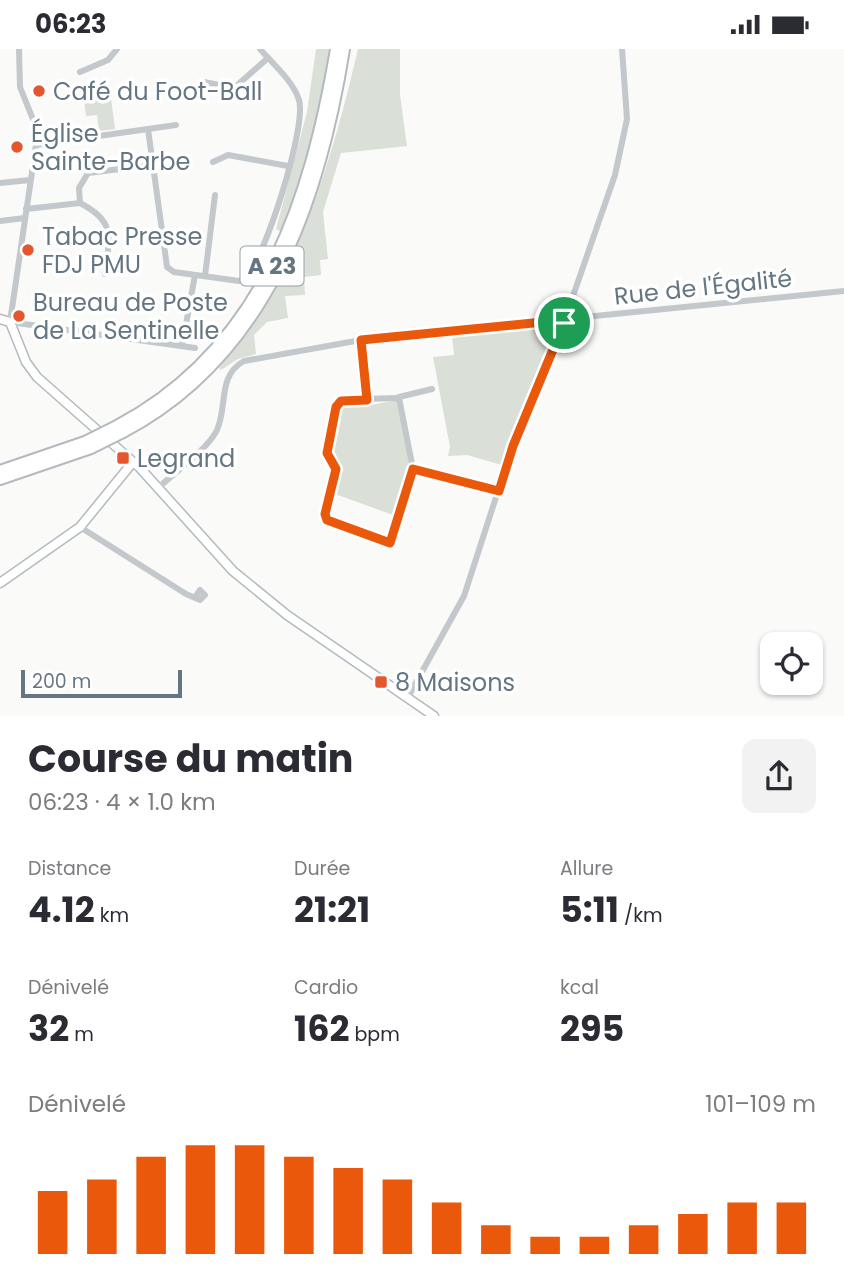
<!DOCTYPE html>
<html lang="fr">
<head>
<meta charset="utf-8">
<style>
	body { margin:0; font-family:Poppins,sans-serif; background:#f2f2f3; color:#2b2b33; height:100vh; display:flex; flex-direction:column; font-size:26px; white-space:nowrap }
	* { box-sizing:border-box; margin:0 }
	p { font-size:23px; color:#7c7c81 }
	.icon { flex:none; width:38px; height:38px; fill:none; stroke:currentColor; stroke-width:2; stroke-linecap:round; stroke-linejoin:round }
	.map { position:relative; height:667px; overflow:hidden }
	.drawer { display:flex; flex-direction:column; background:#fff; flex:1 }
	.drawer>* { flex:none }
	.fabs { position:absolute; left:760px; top:583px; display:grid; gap:14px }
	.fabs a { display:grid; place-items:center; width:63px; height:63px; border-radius:14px; background:#fff; box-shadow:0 2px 5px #0004; font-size:35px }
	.scale { position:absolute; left:21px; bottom:18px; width:161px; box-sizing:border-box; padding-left:7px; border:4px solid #657683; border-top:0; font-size:19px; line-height:24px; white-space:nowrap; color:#657683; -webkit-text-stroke:5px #fff; paint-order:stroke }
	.pin { position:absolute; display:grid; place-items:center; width:60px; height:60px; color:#fff; margin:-30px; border:4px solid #fff; border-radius:50%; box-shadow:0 2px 7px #0007 }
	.round { display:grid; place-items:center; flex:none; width:74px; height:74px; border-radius:14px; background:#f2f2f3 }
	.overview { display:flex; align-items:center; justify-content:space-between; height:119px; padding:0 28px }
	h1 { font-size:38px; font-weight:700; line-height:52px }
	.stats { display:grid; grid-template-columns:repeat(3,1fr); gap:10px; height:119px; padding:7px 28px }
	.stats div { display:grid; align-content:center }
	.stats b { font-size:35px; font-weight:700 }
	.stats small { font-size:19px; font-weight:400 }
	.stats p { font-size:19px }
	.chart { height:196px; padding:14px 28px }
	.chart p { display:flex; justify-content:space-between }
	.chart svg { width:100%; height:126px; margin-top:7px; stroke:#ea580c; stroke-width:6 }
	.status { display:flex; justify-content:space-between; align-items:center; height:49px; padding:0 35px; background:#fff; direction:ltr }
	.status svg { height:19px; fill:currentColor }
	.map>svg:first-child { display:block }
	.green { fill:#dadfd7 }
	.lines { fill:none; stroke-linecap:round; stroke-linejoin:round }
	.secondary-casing { stroke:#b3babf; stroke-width:11 }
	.highway-casing { stroke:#b4b9bd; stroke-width:14 }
	.street { stroke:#c3c8cc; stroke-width:6 }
	.secondary { stroke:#fff; stroke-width:8 }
	.highway { stroke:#fff; stroke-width:10 }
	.highway-bridge-casing { stroke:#b4b9bd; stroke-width:14; stroke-linecap:butt }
	.highway-bridge { stroke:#fff; stroke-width:10 }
	.route-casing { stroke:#fff; stroke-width:14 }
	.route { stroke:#ea580c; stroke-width:9 }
	.poi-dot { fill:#e4572e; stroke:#fff; stroke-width:2.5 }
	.labels { text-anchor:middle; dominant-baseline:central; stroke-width:7; stroke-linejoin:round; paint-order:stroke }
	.shield { fill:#fff; stroke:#939fa8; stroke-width:2 }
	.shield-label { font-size:23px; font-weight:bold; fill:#657683 }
	.poi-label { font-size:24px; fill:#657683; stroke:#fff; text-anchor:start }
	.street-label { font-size:24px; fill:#657683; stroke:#fff }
</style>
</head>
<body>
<div class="status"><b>06:23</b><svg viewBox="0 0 49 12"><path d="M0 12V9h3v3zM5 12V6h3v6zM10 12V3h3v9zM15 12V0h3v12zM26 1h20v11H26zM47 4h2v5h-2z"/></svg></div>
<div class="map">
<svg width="844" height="667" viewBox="0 0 844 667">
	<rect width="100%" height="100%" fill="#fafaf8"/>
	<g class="green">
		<path d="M316 0H329C322 62 303 124 282 183L276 180 307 63Z"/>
		<path d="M358 0H400V46L407 97 341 104 323 163 328 210 320 211 321 226 304 228 305 246 285 247 288 269 267 273 254 286 256 305 238 310 221 321 219 319C298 228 331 115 358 0Z"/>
		<polygon points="111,49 115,80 99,82 97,66 86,67 84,52"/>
		<polygon points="553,278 542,320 502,416 467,406 448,407 450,398 433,308 454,306 452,287"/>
		<polygon points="397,351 409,408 408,424 396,467 335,445 341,419 331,405 343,356 371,356"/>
	</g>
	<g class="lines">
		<g class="secondary-casing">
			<g id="secondary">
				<polyline points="0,270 10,273 26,313 37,328 140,419 233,522 287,566 434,667"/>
				<polyline points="0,534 80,478 133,413"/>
			</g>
		</g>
		<g class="highway-casing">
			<g id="highway">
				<path d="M117 377C263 300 310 153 336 0"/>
				<path d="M123 383C268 307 320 151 344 0"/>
				<polyline points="0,422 85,393"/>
				<polyline points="0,430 91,399"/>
			</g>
		</g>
		<g class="street">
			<polyline points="19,0 20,38 34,73 36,96 10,273 195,299"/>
			<polyline points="80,23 108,11 117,0"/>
			<polyline points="204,33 234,39 268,9"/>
			<path d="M148 80 167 218 174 223 239 232 245 230C265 210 307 77 299 51 293 32 273 15 260 0"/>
			<polyline points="36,96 176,76"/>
			<polyline points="213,113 228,106 288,117"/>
			<polyline points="0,134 30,131"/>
			<polyline points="80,154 79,139 88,124 153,116"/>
			<path d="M26 160 80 154C117 173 109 189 105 225"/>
			<polyline points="0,172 25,169"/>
			<polyline points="205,227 215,146"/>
			<polyline points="565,270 844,242"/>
			<polyline points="361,291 367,351"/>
			<polyline points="182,297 195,226"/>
			<polyline points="399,348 432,340"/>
			<polyline points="413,420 399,349 361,350 336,356 327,404 336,422 325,465 329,472 390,494 413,420 499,442"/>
			<path d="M158 439C174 424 208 400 217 381 228 356 217 327 244 312L361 291 564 273"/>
			<polyline points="80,478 186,545 200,551 205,546 200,541 196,547"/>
			<polyline points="408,648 464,547 511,402 565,270 615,126 627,70 622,0"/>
		</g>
		<use href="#secondary" class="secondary"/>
		<use href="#highway" class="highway"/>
		<g class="highway-bridge-casing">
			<g id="highway-bridge">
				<polyline points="85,393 117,377"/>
				<polyline points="91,399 123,383"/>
			</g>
		</g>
		<use href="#highway-bridge" class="highway-bridge"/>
	</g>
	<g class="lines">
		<g class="route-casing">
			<polygon id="route" points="553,272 564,274 513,397 499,442 413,420 390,494 327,471 325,465 336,420 327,404 336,358 341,352 367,351 361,291"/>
		</g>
		<use href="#route" class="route"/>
	</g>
	<g class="poi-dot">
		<circle cx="39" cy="42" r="7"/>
		<circle cx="17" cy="98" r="7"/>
		<circle cx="28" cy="201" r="7"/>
		<circle cx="19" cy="267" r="7"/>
		<rect x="116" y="402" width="14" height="14" rx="3.5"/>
		<rect x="374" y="626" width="14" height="14" rx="3.5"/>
	</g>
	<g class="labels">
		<rect class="shield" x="240.5" y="197.5" width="63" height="39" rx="5"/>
		<g class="shield-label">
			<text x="272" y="217">A 23</text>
		</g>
		<g class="poi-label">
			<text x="53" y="42">Café du Foot-Ball</text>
			<text x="31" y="84">Église<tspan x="31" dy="28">Sainte-Barbe</tspan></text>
			<text x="42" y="187">Tabac Presse<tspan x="42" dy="28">FDJ PMU</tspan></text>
			<text x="33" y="253">Bureau de Poste<tspan x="33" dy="28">de La Sentinelle</tspan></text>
			<text x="137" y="409">Legrand</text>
			<text x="395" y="633">8 Maisons</text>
		</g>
		<g class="street-label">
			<text transform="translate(703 238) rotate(-6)">Rue de l'Égalité</text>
		</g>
	</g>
</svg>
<div class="fabs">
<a><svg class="icon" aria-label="locate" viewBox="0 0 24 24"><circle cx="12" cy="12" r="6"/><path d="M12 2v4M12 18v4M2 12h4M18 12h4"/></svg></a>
</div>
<div class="scale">200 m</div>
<div class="pin" style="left:564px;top:274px;background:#1e9e55"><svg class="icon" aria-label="arrive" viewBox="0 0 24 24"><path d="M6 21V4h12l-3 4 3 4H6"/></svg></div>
</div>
<section class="drawer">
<div class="overview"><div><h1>Course du matin</h1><p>06:23 · 4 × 1.0 km</p></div><a class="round"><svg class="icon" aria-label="share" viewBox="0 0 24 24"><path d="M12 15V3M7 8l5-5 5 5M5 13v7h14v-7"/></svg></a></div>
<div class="stats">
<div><p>Distance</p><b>4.12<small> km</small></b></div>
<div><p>Durée</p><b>21:21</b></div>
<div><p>Allure</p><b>5:11<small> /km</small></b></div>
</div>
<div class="stats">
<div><p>Dénivelé</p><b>32<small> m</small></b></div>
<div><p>Cardio</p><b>162<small> bpm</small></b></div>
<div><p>kcal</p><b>295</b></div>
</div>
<div class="chart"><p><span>Dénivelé</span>101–109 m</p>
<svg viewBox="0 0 160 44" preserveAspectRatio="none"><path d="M5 44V22M15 44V18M25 44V10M35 44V6M45 44V6M55 44V10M65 44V14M75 44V18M85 44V26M95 44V34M105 44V38M115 44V38M125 44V34M135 44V30M145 44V26M155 44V26"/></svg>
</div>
</section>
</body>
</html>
